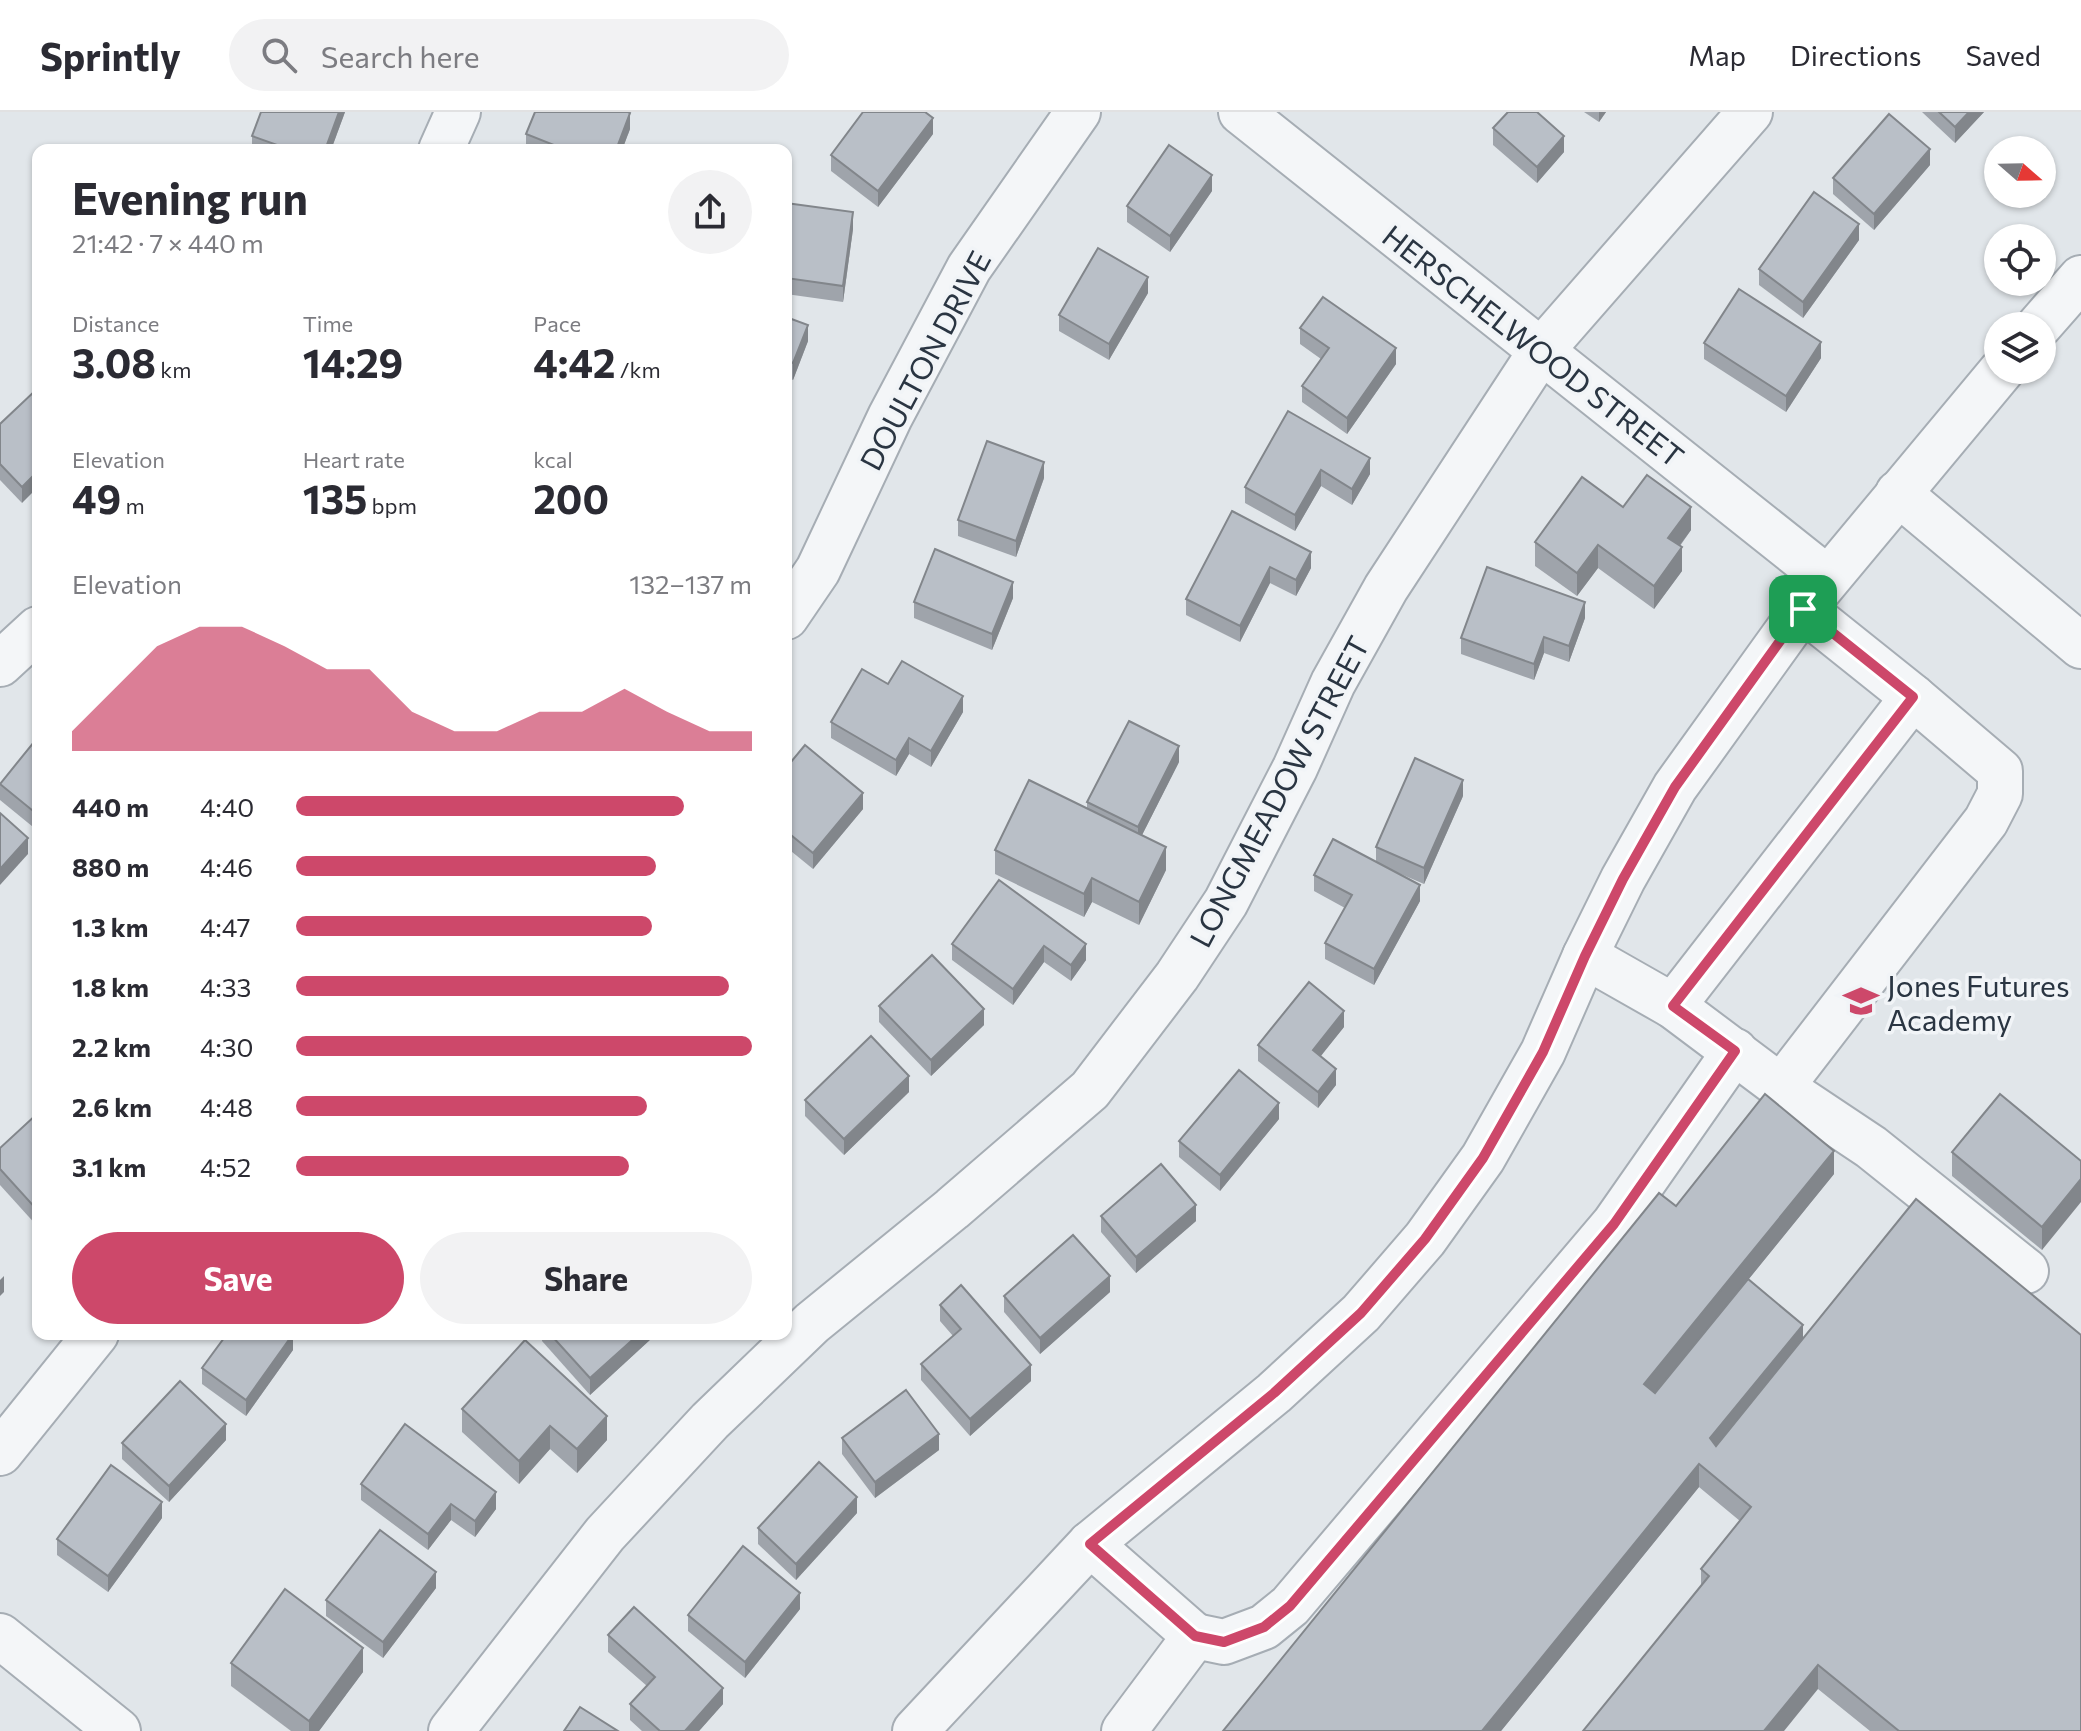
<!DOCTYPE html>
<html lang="en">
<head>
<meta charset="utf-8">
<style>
	body { margin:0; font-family:Commissioner,sans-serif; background:#f2f2f3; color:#2b2b33; height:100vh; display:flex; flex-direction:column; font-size:30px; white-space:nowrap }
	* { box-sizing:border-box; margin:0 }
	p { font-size:26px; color:#7c7c81 }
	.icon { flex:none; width:44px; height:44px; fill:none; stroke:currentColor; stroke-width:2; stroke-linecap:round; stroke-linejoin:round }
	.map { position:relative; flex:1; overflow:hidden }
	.panel { position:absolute; left:32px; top:32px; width:760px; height:1196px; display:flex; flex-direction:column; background:#fff; border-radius:16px; box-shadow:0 2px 6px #0004 }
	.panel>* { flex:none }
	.needle { width:52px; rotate:110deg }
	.fabs { position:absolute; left:1984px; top:24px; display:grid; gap:16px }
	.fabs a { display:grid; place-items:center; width:72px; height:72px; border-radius:50%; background:#fff; box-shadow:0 2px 6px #0004; font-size:40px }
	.pin { position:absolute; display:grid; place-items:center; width:68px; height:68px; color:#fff; margin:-34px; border-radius:16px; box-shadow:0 4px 12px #0006 }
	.round { display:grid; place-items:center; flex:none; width:84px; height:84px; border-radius:42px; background:#f2f2f3 }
	.headline { display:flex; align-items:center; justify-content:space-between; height:136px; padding:0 40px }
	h1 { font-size:44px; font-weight:700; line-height:60px }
	.metrics { display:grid; grid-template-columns:repeat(3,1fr); gap:12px; height:136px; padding:8px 40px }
	.metrics div { display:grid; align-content:center }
	.metrics b { font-size:40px; font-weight:700 }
	.metrics small { font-size:22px; font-weight:400 }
	.metrics p { font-size:22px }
	.chart { height:224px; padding:16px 40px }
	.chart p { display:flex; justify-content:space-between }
	.chart svg { width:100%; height:144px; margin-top:8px; fill:#cd486a; opacity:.7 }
	.button { display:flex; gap:16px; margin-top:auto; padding:16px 40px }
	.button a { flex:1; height:92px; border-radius:48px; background:#cd486a; color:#fff; font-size:32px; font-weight:700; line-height:92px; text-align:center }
	.button a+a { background:#f2f2f3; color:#2b2b33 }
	ul { padding:0 40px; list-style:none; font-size:26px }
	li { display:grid; grid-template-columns:128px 96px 1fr; align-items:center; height:60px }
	li i { height:20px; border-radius:10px; background:#cd486a }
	header { display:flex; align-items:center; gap:48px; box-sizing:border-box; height:112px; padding:0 40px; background:#fff; border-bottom:2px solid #e1e1e2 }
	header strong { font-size:38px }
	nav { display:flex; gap:44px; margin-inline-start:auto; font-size:28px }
	.search { width:560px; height:72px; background:#f2f2f3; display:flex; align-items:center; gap:20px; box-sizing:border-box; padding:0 28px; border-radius:44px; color:#7c7c81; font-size:30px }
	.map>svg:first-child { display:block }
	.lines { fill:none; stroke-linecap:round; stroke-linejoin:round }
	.minor-casing { stroke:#a6adb4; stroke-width:48 }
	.minor { stroke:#f4f6f8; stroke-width:44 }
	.wall { fill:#9fa4ab }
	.shaded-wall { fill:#82868b }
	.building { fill:#b9bfc7; stroke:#82868b; stroke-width:2 }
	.route-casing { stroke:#fff; stroke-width:16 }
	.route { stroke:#cd486a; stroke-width:10 }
	.labels { text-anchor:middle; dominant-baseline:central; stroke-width:7; stroke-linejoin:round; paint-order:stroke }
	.street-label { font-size:30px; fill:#2a3542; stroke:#f1f4f7 }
	.poi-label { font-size:30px; fill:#2a3542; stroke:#f1f4f7; text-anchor:start }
</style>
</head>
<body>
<header>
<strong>Sprintly</strong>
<div class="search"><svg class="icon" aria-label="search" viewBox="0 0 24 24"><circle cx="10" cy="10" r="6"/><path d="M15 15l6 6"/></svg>Search here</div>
<nav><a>Map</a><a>Directions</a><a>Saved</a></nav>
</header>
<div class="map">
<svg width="2081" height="1619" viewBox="0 0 2081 1619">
	<rect width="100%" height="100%" fill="#e1e6ea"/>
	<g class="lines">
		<g class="minor-casing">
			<g id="minor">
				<polyline points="1241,0 1827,466"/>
				<polyline points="441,38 458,0"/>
				<polyline points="2039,214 2081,166"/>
				<polyline points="1898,381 2081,534"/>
				<polyline points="1803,497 1913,585"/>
				<polyline points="786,505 818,458 890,305 969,156 1078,0"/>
				<polyline points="0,552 38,517"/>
				<polyline points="1585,844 1673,894 1781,975 1871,1035 2026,1159"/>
				<polyline points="1673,894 1913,585 2000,659 2000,682 1986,709 1781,975"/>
				<polyline points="0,1341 96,1222"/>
				<polyline points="1090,1432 1195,1524 1124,1619"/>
				<polyline points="0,1524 118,1619"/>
				<polyline points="1195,1524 1224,1530 1264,1515 1290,1494 1614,1112 1735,939"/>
				<polyline points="451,1619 605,1422 710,1309 812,1211 952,1097 1090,978 1177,864 1226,790 1295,656 1333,571 1386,476 1541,239 1750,0"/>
				<polyline points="915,1619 1090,1432 1274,1281 1361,1201 1425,1127 1483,1046 1543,940 1585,844 1623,767 1675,675 1803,497 2002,258"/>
			</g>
		</g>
		<use href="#minor" class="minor"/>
	</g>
	<g class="wall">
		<polygon points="261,0 345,0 331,38 252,38 252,24"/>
		<polygon points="1584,0 1606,0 1599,10"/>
		<polygon points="1922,0 1984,0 1955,31"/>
		<polygon points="1493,16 1564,40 1537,71 1493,33"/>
		<polygon points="630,17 622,38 526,38 526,22"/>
		<polygon points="933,22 878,95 831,59 831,43"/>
		<polygon points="1930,53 1874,118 1833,82 1833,66"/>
		<polygon points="1212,79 1170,140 1127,110 1127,94"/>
		<polygon points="786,91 853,117 843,190 786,182"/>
		<polygon points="1859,128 1803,206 1759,173 1759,157"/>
		<polygon points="1148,181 1109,248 1059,219 1059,203"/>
		<polygon points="786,205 808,229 793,268 786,265"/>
		<polygon points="1300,216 1396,252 1347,322 1302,290 1302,274 1321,247 1300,232"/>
		<polygon points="1704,231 1821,246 1786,300 1704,247"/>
		<polygon points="38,276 22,391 0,368 0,312"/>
		<polygon points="1288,299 1370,362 1352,393 1321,374 1295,419 1245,391 1245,375"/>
		<polygon points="1044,366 1016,445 958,424 958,408"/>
		<polygon points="1623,395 1691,418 1680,434 1682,459 1654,497 1598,456 1577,484 1535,454 1535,430"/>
		<polygon points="1232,399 1311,456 1296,484 1270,471 1240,530 1186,503 1186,487"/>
		<polygon points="1013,486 992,538 914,506 914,490"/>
		<polygon points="1585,506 1569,550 1544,541 1534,568 1461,542 1461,526"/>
		<polygon points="888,572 963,600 931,655 909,642 896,664 831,626 831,610"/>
		<polygon points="38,625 38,719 0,688 0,672"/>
		<polygon points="1179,650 1142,723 1166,758 1139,813 1092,790 1084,805 995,762 995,738 1087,696 1087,690"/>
		<polygon points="786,656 863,697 813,757 786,735"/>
		<polygon points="1463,684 1424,772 1389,757 1420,789 1374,873 1325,847 1325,831 1345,796 1314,779 1314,763 1376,750 1376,735"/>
		<polygon points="999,768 1086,848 1071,869 1044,850 1013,893 952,848 952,832"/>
		<polygon points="879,894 984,913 931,964 879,910"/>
		<polygon points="1344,915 1320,944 1336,973 1318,996 1258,949 1258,933"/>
		<polygon points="909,980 844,1043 805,1004 805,988"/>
		<polygon points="38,1001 38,1115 0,1073 0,1036"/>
		<polygon points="1279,1007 1220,1079 1179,1045 1179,1029"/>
		<polygon points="1952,1040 2081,1049 2042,1138 1952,1064"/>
		<polygon points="1834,1062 1748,1168 1803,1227 2081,1619 1870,1619 1818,1577 1701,1473 1701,1457 1740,1409 1699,1375 1501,1619 1223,1619 1676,1094"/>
		<polygon points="1101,1104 1196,1109 1136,1161 1101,1120"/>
		<polygon points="1110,1180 1040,1242 1004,1200 1004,1184"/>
		<polygon points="940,1193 1031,1269 970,1324 921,1268 921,1252 953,1224 940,1209"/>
		<polygon points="542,1222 652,1222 652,1226 590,1283 542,1229"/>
		<polygon points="525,1228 607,1328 577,1361 550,1337 519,1372 462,1320 462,1297"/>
		<polygon points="293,1238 246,1304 202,1272 202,1256"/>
		<polygon points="842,1326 939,1338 875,1386 842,1342"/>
		<polygon points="226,1328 169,1390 122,1347 122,1331"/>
		<polygon points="361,1372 496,1397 475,1425 451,1408 428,1438 361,1388"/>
		<polygon points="857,1401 796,1468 758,1432 758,1416"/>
		<polygon points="162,1406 108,1480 57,1443 57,1427"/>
		<polygon points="436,1476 383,1546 326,1504 326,1488"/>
		<polygon points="800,1497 745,1566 688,1519 688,1503"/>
		<polygon points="608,1523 723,1592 699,1619 642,1619 630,1608 630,1592 647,1574 608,1540"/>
		<polygon points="231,1551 363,1560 319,1619 291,1619 231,1574"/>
	</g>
	<g class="shaded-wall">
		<polygon points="339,0 345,0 331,38 325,38"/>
		<polygon points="1599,0 1606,0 1599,10"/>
		<polygon points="1969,0 1984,0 1955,31 1955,15"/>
		<polygon points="630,1 630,17 622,38 616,38"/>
		<polygon points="933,6 933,22 878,95 878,79"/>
		<polygon points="1564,24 1564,40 1537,71 1537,55"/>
		<polygon points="1930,37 1930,53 1874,118 1874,102"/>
		<polygon points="1212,63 1212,79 1170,140 1170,124"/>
		<polygon points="853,100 853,117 843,190 843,174"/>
		<polygon points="1859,112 1859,128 1803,206 1803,190"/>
		<polygon points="1148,165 1148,181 1109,248 1109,232"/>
		<polygon points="808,213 808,229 793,268 793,251"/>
		<polygon points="1821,230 1821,246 1786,300 1786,284"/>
		<polygon points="1396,236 1396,252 1347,322 1347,306"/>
		<polygon points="1370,346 1370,362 1352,393 1352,377"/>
		<polygon points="1044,350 1044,366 1016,445 1016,429"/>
		<polygon points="1321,358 1321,374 1295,419 1295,403"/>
		<polygon points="38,359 38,375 22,391 22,375"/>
		<polygon points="1691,395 1691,418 1668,449 1668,426"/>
		<polygon points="1598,433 1598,456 1577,484 1577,461"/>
		<polygon points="1682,435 1682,459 1654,497 1654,474"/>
		<polygon points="1311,440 1311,456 1296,484 1296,468"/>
		<polygon points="1270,455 1270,471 1240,530 1240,514"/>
		<polygon points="1013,470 1013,486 992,538 992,522"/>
		<polygon points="1585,490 1585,506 1569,550 1569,534"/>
		<polygon points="1544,525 1544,541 1534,568 1534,552"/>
		<polygon points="963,584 963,600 931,655 931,639"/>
		<polygon points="909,626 909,642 896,664 896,648"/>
		<polygon points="1179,634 1179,650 1138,731 1138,715"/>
		<polygon points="1463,668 1463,684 1424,772 1424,756"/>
		<polygon points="863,681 863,697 813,757 813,741"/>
		<polygon points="28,726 28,742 0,773 0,757"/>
		<polygon points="1166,735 1166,758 1139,813 1139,790"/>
		<polygon points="1092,766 1092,790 1084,805 1084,782"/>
		<polygon points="1420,773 1420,789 1374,873 1374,857"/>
		<polygon points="1086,832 1086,848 1071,869 1071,853"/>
		<polygon points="1044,834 1044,850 1013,893 1013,877"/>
		<polygon points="984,897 984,913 931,964 931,948"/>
		<polygon points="1344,899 1344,915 1313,954 1313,938"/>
		<polygon points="1336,957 1336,973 1318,996 1318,980"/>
		<polygon points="909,964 909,980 844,1043 844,1027"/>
		<polygon points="1279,991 1279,1007 1220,1079 1220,1063"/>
		<polygon points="1834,1039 1834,1062 1644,1296 1644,1272"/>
		<polygon points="2081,1067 2081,1090 2042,1138 2042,1115"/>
		<polygon points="1196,1093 1196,1109 1136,1161 1136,1145"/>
		<polygon points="4,1164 4,1180 0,1184 0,1168"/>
		<polygon points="1110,1164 1110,1180 1040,1242 1040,1226"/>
		<polygon points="1803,1213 1803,1236 1710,1350 1710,1326"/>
		<polygon points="293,1222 293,1238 246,1304 246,1288"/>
		<polygon points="639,1222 652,1222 652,1226 590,1283 590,1266"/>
		<polygon points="1031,1253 1031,1269 970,1324 970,1307"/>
		<polygon points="607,1304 607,1328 577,1361 577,1337"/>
		<polygon points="226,1312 226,1328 169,1390 169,1374"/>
		<polygon points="550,1314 550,1337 519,1372 519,1349"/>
		<polygon points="939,1322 939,1338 875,1386 875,1370"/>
		<polygon points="1699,1352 1699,1375 1501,1619 1482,1619"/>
		<polygon points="496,1380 496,1397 475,1425 475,1409"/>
		<polygon points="857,1385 857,1401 796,1468 796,1452"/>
		<polygon points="162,1390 162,1406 108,1480 108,1464"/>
		<polygon points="451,1392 451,1408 428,1438 428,1422"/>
		<polygon points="436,1460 436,1476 383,1546 383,1530"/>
		<polygon points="800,1481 800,1497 745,1566 745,1550"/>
		<polygon points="363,1536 363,1560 319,1619 309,1619 309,1609"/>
		<polygon points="1818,1553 1818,1577 1784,1619 1764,1619"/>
		<polygon points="723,1576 723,1592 699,1619 685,1619"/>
	</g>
	<g class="building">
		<polygon points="261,0 339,0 325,38 291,38 252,24"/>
		<polygon points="535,0 628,0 630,1 616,38 552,38 554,33 526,22"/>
		<polygon points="863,0 925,0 933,6 878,79 831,43"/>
		<polygon points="1508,0 1537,0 1564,24 1537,55 1493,16"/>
		<polygon points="1939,0 1969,0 1955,15"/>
		<polygon points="1889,2 1930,37 1874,102 1833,66"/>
		<polygon points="1169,33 1212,63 1170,124 1127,94"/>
		<polygon points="1814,80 1859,112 1803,190 1759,157"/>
		<polygon points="786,91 853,100 843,174 786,166"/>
		<polygon points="1098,136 1148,165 1109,232 1059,203"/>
		<polygon points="1739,177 1821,230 1786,284 1704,231"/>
		<polygon points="1323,185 1396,236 1347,306 1302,274 1329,236 1300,216"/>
		<polygon points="786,205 808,213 793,251 786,249"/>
		<polygon points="38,276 38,359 22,375 0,352 0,312"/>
		<polygon points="1288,299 1370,346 1352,377 1321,358 1295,403 1245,375"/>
		<polygon points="987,329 1044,350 1016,429 958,408"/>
		<polygon points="1647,363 1691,395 1668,426 1682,435 1654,474 1598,433 1577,461 1535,430 1582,365 1623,395"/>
		<polygon points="1232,399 1311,440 1296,468 1270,455 1240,514 1186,487"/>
		<polygon points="935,437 1013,470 992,522 914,490"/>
		<polygon points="1487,455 1585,490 1569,534 1544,525 1534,552 1461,526"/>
		<polygon points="902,549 963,584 931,639 909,626 896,648 831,610 862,557 888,572"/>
		<polygon points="1129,609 1179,634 1138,715 1087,690"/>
		<polygon points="38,625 38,703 0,672"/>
		<polygon points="805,633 863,681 813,741 786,719 786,656"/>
		<polygon points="1415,646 1463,668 1424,756 1376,735"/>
		<polygon points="1029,668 1166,735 1139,790 1092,766 1084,782 995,738"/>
		<polygon points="0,701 28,726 0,757"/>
		<polygon points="1333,727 1420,773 1374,857 1325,831 1352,783 1314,763"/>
		<polygon points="999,768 1086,832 1071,853 1044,834 1013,877 952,832"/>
		<polygon points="932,843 984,897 931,948 879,894"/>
		<polygon points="1309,870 1344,899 1313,938 1336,957 1318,980 1258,933"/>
		<polygon points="871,924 909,964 844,1027 805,988"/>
		<polygon points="1239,958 1279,991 1220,1063 1179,1029"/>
		<polygon points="1765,982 1834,1039 1644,1272 1655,1281 1748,1167 1803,1213 1710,1326 1716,1334 1916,1087 2081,1223 2081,1619 1899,1619 1818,1553 1764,1619 1583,1619 1709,1464 1701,1457 1751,1395 1699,1352 1482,1619 1223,1619 1659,1081 1676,1094"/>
		<polygon points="2000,982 2081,1049 2081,1067 2042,1115 1952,1040"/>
		<polygon points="38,1001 38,1099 0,1057 0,1036"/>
		<polygon points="1161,1052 1196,1093 1136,1145 1101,1104"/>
		<polygon points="1073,1123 1110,1164 1040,1226 1004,1184"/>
		<polygon points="961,1173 1031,1253 970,1307 921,1252 961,1217 940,1193"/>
		<polygon points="227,1222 293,1222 246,1288 202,1256"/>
		<polygon points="550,1222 639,1222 590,1266"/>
		<polygon points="525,1228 607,1304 577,1337 550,1314 519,1349 462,1297"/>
		<polygon points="180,1269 226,1312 169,1374 122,1331"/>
		<polygon points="906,1278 939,1322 875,1370 842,1326"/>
		<polygon points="405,1312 496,1380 475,1409 451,1392 428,1422 361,1372"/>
		<polygon points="819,1350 857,1385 796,1452 758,1416"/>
		<polygon points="111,1353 162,1390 108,1464 57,1427"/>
		<polygon points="380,1418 436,1460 383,1530 326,1488"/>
		<polygon points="743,1434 800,1481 745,1550 688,1503"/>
		<polygon points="285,1477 363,1536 309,1609 231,1551"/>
		<polygon points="634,1495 723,1576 685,1619 660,1619 630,1592 655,1565 608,1523"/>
		<polygon points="580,1595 618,1619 564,1619"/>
	</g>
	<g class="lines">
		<g class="route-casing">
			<polygon id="route" points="1803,497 1913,585 1673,894 1735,939 1614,1112 1290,1494 1264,1515 1224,1530 1195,1524 1090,1432 1274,1281 1361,1201 1425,1127 1483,1046 1543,940 1585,844 1623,767 1675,675"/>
		</g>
		<use href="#route" class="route"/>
	</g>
	<defs>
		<g id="school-bare" transform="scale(2.76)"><path d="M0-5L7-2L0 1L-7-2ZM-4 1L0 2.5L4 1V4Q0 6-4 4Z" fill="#cd486a" stroke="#f1f4f7" stroke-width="2.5" paint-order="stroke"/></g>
	</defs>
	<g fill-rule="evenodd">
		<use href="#school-bare" x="1861" y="889"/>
	</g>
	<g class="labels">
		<g class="street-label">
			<text transform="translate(1534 233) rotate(38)">HERSCHELWOOD STREET</text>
			<text transform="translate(924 248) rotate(-62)">DOULTON DRIVE</text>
			<text transform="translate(1278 679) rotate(-62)">LONGMEADOW STREET</text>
		</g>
		<g class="poi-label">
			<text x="1887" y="872">Jones Futures<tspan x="1887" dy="34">Academy</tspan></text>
		</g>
	</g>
</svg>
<div class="fabs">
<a><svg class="needle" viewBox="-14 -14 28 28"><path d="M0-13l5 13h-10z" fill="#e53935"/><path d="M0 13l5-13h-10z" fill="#7c7c81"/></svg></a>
<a><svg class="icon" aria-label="locate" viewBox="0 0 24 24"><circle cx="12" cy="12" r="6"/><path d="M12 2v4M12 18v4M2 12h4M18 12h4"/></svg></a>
<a><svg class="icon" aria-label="layers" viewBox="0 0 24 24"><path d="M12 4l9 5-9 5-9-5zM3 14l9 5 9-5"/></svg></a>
</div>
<div class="pin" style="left:1803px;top:497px;background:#1e9e55"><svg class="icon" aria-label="arrive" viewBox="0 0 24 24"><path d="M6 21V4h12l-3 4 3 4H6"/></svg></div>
<section class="panel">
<div class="headline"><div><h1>Evening run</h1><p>21:42 · 7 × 440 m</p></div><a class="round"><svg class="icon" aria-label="share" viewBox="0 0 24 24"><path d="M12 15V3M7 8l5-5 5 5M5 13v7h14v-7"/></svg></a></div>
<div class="metrics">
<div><p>Distance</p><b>3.08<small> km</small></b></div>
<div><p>Time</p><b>14:29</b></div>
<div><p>Pace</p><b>4:42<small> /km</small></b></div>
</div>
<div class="metrics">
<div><p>Elevation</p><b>49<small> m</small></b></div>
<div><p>Heart rate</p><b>135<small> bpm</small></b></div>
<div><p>kcal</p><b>200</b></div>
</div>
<div class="chart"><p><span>Elevation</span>132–137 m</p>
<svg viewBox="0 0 160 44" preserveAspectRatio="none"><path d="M0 44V38L10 25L20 12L30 6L40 6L50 12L60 19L70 19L80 32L90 38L100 38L110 32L120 32L130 25L140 32L150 38L160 38V44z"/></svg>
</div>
<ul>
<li><b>440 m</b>4:40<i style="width:85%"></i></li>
<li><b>880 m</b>4:46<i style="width:79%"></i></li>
<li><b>1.3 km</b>4:47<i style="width:78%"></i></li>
<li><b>1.8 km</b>4:33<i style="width:95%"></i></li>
<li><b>2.2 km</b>4:30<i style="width:100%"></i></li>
<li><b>2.6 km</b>4:48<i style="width:77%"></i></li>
<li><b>3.1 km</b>4:52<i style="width:73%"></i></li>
</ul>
<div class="button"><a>Save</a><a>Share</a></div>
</section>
</div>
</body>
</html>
